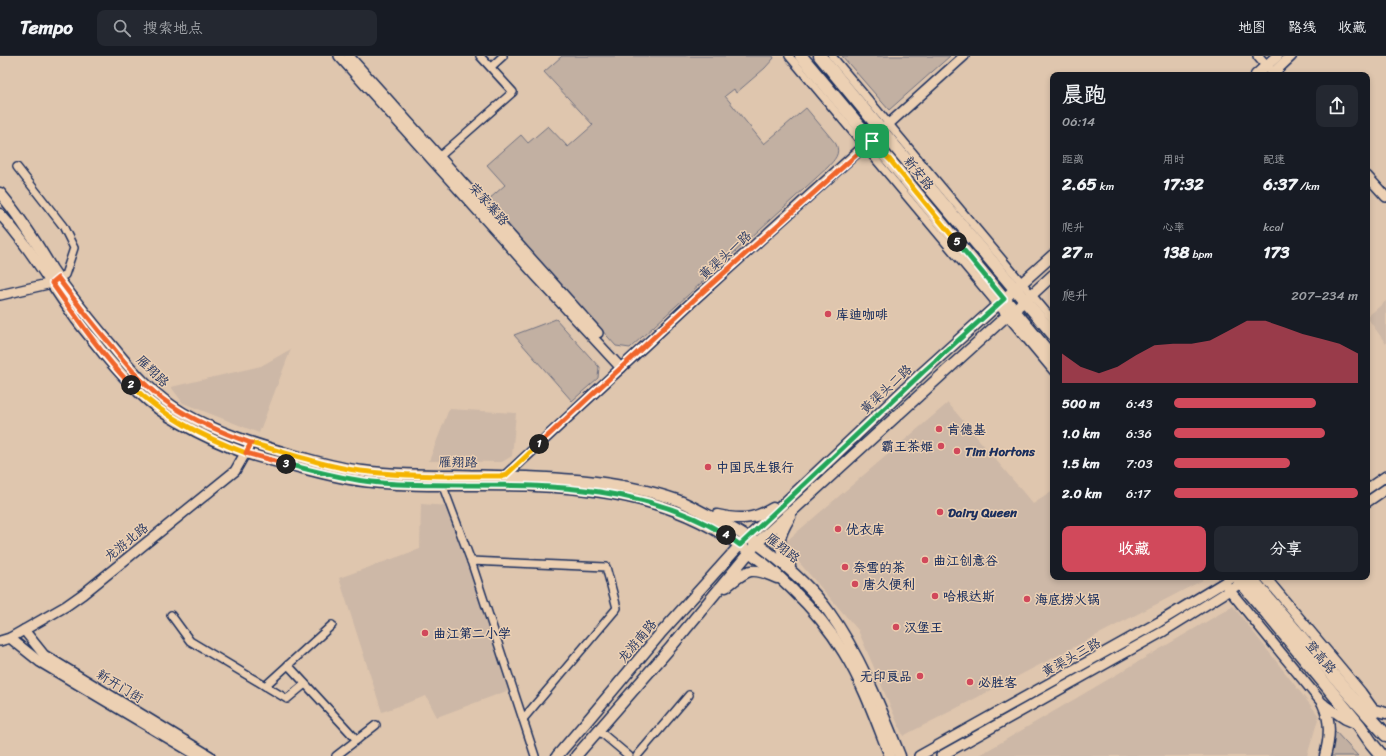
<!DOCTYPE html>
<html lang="zh">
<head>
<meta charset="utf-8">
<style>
	body { margin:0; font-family:Sriracha,"LXGW WenKai TC",sans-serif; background:#242831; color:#f1f3f6; height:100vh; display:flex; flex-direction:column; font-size:15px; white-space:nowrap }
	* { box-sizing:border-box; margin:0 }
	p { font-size:13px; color:#9ea1a6 }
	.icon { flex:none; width:22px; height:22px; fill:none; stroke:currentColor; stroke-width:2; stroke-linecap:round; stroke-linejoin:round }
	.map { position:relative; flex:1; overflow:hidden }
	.sheet { position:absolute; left:1050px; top:16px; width:320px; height:508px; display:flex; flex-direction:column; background:#171b24; border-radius:8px; box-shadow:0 2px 6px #0003 }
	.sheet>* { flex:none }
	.pin { position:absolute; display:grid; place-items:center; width:34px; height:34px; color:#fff; margin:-17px; border-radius:8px; box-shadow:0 2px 6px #0006 }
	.km { position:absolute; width:20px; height:20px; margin:-10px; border-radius:50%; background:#222; color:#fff; font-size:11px; line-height:20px; text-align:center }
	.round { display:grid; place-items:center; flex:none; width:42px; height:42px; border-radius:8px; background:#242831 }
	.head { display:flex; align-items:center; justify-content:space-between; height:68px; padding:0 12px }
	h1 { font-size:22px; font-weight:800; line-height:30px }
	.metrics { display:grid; grid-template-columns:repeat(3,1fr); gap:6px; height:68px; padding:4px 12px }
	.metrics div { display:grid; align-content:center }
	.metrics b { font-size:17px; font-weight:800 }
	.metrics small { font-size:11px; font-weight:400 }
	.metrics p { font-size:11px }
	.chart { height:112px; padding:8px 12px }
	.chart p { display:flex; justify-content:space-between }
	.chart svg { width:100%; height:72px; margin-top:4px; fill:#d1495b; opacity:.7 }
	.cta { display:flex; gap:8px; margin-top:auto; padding:8px 12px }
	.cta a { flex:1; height:46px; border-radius:8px; background:#d1495b; color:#fff; font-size:16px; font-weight:800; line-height:46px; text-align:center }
	.cta a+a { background:#242831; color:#f1f3f6 }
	ul { padding:0 12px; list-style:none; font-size:13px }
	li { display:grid; grid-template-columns:64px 48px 1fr; align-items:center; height:30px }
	li i { height:10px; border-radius:5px; background:#d1495b }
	header { display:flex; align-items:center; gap:24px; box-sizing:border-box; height:56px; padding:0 20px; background:#171b24; border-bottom:1px solid #363941 }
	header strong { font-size:19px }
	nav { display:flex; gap:22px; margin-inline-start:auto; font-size:14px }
	.search { width:280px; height:36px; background:#242831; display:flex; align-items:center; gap:10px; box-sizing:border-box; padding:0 14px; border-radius:8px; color:#9ea1a6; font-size:15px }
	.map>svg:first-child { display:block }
	.built { fill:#cdb8a7 }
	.green { fill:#c2b0a2; stroke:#6e7080 }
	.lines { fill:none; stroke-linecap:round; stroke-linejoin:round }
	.minor-casing { stroke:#1b2f5e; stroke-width:10 }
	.tertiary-casing { stroke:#1b2f5e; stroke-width:12 }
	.secondary-casing { stroke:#1b2f5e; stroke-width:13 }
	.primary-casing { stroke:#1b2f5e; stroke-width:15 }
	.minor { stroke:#ecd0b3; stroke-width:7 }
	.tertiary { stroke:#ecd0b3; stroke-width:9 }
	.secondary { stroke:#ecd0b3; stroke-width:10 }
	.primary { stroke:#ecd0b3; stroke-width:12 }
	.split-1-casing { stroke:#fff; stroke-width:8 }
	.split-2-casing { stroke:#fff; stroke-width:8 }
	.split-3-casing { stroke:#fff; stroke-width:8 }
	.split-4-casing { stroke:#fff; stroke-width:8 }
	.split-5-casing { stroke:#fff; stroke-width:8 }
	.split-6-casing { stroke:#fff; stroke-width:8 }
	.split-1 { stroke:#f0652b; stroke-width:5 }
	.split-2 { stroke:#f5b400; stroke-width:5 }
	.split-3 { stroke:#f0652b; stroke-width:5 }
	.split-4 { stroke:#22a559; stroke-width:5 }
	.split-5 { stroke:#22a559; stroke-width:5 }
	.split-6 { stroke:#f5b400; stroke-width:5 }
	.poi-dot { fill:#d1495b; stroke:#ecd0b3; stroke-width:1.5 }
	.labels { text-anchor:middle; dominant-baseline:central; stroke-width:3; stroke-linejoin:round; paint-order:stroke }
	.street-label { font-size:13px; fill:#1b2f5e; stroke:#ecd0b3 }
	.poi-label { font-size:13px; font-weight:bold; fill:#1b2f5e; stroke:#ecd0b3; text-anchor:start }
</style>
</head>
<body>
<header>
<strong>Tempo</strong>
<div class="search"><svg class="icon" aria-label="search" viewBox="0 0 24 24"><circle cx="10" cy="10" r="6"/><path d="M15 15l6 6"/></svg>搜索地点</div>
<nav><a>地图</a><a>路线</a><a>收藏</a></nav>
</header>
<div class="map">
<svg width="1386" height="700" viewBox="0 0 1386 700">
	<rect width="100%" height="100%" fill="#dfc6ae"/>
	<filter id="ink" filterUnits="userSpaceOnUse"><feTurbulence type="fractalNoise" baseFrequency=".025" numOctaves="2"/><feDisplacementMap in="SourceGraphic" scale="8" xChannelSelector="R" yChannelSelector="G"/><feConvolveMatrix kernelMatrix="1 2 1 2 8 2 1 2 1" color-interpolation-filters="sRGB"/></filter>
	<g filter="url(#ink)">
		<g class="built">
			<polygon points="1386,245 1386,288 1367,261"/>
			<polygon points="291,293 259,377 183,347 171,331 261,310"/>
			<polygon points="948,347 1033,448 1053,435 1053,521 1200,521 1203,524 903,680 858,574 783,488"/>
			<polygon points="449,353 516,357 512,400 502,406 429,405"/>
			<polygon points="421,448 449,450 512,633 437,661 426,640 382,656 339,522 420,493"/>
			<polygon points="1233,550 1319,660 1307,700 978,700"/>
		</g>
		<g class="green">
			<path d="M562 0H773L774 2 765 12 736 37 734 33 725 40 764 88 806 52 836 88C841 98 834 104 828 111L630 292 616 290 487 145 505 129 487 109 521 79 528 87 548 70 568 91 593 69 544 16Z"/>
			<polygon points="842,0 950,0 889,54"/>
			<polygon points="556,263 599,311 598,322 572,345 514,279"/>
			<polygon points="1333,673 1358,700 1328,700"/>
		</g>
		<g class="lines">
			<g class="minor-casing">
				<g id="minor">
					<polyline points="789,0 1053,315"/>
					<polyline points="832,0 1053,264"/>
					<polyline points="491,11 503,0"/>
					<polyline points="439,101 513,36 480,0"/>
					<polyline points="17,111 63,170 74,192 65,219 58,222"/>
					<polyline points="442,428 471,505 535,700"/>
					<polyline points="471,505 606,511 617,552 523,663"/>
					<polyline points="171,559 190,585 287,643 305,628"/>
					<polyline points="288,609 357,684"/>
					<polyline points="265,630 332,569"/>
					<polyline points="598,674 629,700"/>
					<polyline points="336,700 376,669"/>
					<polyline points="637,700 689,639"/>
				</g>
			</g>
			<g class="tertiary-casing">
				<g id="tertiary">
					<polyline points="339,0 537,221 621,312"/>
					<polyline points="349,0 598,277"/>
					<polyline points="1258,0 1270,14"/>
					<polyline points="1367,120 1386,141"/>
					<polyline points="0,239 52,227 56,224"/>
					<polyline points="505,420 696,242 964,0"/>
					<polyline points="1367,433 1386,420"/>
					<polyline points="1367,446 1386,433"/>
					<polyline points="1265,521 1361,636 1376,657"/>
					<polyline points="1227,531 1323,648 1345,663 1359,669"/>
					<polyline points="24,574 44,599 210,700"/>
					<polyline points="10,582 40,606 198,700"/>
					<polyline points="0,585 10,582 66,550 83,538 235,415 251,387"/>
					<polyline points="919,700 1159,566 1233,521"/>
					<polyline points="941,700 1164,575 1246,524"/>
				</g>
			</g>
			<g class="secondary-casing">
				<g id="secondary">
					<polyline points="1256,19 1277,0"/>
					<polyline points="1271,19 1291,0"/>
					<path d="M0 137C20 161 36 186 52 213 70 240 91 265 112 290 133 316 154 340 183 357 218 377 257 389 296 400 318 406 340 413 363 415 393 419 424 419 455 419 529 421 607 420 677 444 688 448 698 454 708 459 729 470 749 481 767 495 790 513 812 532 829 556 860 599 880 650 900 700"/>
					<path d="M0 158C29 190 51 228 76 263 85 275 95 286 104 298 126 324 149 350 179 366 200 378 223 389 246 397 262 402 278 406 295 410 320 417 346 424 372 426 426 432 481 427 536 430 640 434 715 457 791 532 811 551 830 573 844 597 864 629 876 665 890 700"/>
					<path d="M717 459C739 464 753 464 773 452"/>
					<path d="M790 461C777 482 776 489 790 510"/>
					<path d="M726 531C748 513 751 510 777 522"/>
					<polyline points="1359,646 1371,653 1386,657"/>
					<path d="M1323 648C1331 665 1330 681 1325 700"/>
					<polyline points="557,700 588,664 660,578 740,489 923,316 1053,199"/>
					<polyline points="576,700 671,591 757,487 1013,254 1025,245 1053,219"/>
				</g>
			</g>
			<g class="primary-casing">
				<g id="primary">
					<polyline points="801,0 872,85 889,104 1053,302"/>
					<polyline points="820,0 882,75 1053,278"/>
					<polyline points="1237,521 1359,669 1372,688 1382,700"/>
					<polyline points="1250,521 1351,640 1386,679"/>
				</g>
			</g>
			<use href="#minor" class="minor"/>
			<use href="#tertiary" class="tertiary"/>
			<use href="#secondary" class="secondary"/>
			<use href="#primary" class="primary"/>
		</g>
	</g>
	<g class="lines" filter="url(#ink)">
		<g class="split-1-casing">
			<polyline id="split-1" points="539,388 696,242 872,85"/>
		</g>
		<g class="split-2-casing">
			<path id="split-2" d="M131 329C164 361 203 381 246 397L251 387C287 397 324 410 361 415 408 421 458 420 505 420L539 388"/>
		</g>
		<g class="split-3-casing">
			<path id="split-3" d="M131 329C101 298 77 262 52 227L58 222C75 245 92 267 111 289 129 312 147 333 171 349 196 366 223 377 251 387L246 397 286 408"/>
		</g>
		<g class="split-4-casing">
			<path id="split-4" d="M286 408C315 415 343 423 372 426 403 430 435 428 466 429 554 429 648 431 726 479"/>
		</g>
		<g class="split-5-casing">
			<polyline id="split-5" points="726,479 740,489 923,316 1004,243 957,186"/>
		</g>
		<g class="split-6-casing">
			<polyline id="split-6" points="872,85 890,104 957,186"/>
		</g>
		<use href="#split-1" class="split-1"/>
		<use href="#split-2" class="split-2"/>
		<use href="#split-3" class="split-3"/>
		<use href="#split-4" class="split-4"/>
		<use href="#split-5" class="split-5"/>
		<use href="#split-6" class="split-6"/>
	</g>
	<g class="poi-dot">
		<circle cx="828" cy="258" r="4"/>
		<circle cx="939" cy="373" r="4"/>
		<circle cx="941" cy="390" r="4"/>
		<circle cx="957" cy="395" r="4"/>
		<circle cx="708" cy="411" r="4"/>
		<circle cx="940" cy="456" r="4"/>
		<circle cx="838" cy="473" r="4"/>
		<circle cx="925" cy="504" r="4"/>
		<circle cx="845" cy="511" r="4"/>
		<circle cx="855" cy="528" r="4"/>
		<circle cx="935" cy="540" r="4"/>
		<circle cx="1027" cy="543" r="4"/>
		<circle cx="896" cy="571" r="4"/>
		<circle cx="425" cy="577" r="4"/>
		<circle cx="920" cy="620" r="4"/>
		<circle cx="970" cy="626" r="4"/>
	</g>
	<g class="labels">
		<g class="street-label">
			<text transform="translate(919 117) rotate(51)">新安路</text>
			<text transform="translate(489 148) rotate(48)">荣家寨路</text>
			<text transform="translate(725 199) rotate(-42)">黄渠头一路</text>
			<text transform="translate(153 315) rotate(44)">雁翔路</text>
			<text transform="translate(886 333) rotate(-43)">黄渠头二路</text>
			<text transform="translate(458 406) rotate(1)">雁翔路</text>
			<text transform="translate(126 486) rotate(-39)">龙游北路</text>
			<text transform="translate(783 492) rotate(39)">雁翔路</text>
			<text transform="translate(637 585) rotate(-50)">龙游南路</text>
			<text transform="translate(1071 601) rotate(-29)">黄渠头三路</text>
			<text transform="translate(1321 601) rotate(50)">登高路</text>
			<text transform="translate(120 630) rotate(31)">新开门街</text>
		</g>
		<g class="poi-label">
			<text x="836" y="258">库迪咖啡</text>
			<text x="947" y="373">肯德基</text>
			<text x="933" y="390" text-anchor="end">霸王茶姬</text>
			<text x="965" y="395">Tim Hortons</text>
			<text x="716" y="411">中国民生银行</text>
			<text x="948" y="456">Dairy Queen</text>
			<text x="846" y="473">优衣库</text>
			<text x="933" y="504">曲江创意谷</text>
			<text x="853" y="511">奈雪的茶</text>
			<text x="863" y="528">唐久便利</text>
			<text x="943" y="540">哈根达斯</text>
			<text x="1035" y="543">海底捞火锅</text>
			<text x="904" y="571">汉堡王</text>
			<text x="433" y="577">曲江第二小学</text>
			<text x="912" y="620" text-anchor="end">无印良品</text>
			<text x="978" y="626">必胜客</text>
		</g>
	</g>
</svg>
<div class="pin" style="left:872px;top:85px;background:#1e9e55"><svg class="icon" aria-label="arrive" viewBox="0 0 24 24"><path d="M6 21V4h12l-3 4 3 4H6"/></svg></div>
<b class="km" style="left:539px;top:388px">1</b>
<b class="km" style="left:131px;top:329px">2</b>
<b class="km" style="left:286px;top:408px">3</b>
<b class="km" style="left:726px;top:479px">4</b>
<b class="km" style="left:957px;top:186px">5</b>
<section class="sheet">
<div class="head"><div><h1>晨跑</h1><p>06:14</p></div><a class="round"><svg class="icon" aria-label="share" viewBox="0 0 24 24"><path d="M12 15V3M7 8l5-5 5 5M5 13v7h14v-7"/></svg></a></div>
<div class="metrics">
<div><p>距离</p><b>2.65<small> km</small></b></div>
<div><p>用时</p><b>17:32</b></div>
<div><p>配速</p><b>6:37<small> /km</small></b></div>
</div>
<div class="metrics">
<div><p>爬升</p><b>27<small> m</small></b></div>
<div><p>心率</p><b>138<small> bpm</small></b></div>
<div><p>kcal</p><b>173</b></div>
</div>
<div class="chart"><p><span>爬升</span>207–234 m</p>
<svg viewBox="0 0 160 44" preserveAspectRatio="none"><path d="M0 44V26L10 34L20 38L30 34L40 27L50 21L60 20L70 20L80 18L90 12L100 6L110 6L120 10L130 14L140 17L150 20L160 26V44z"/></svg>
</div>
<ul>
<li><b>500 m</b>6:43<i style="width:77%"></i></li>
<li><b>1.0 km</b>6:36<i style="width:82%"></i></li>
<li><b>1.5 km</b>7:03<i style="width:63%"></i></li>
<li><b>2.0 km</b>6:17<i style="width:100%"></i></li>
</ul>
<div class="cta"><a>收藏</a><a>分享</a></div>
</section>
</div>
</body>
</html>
